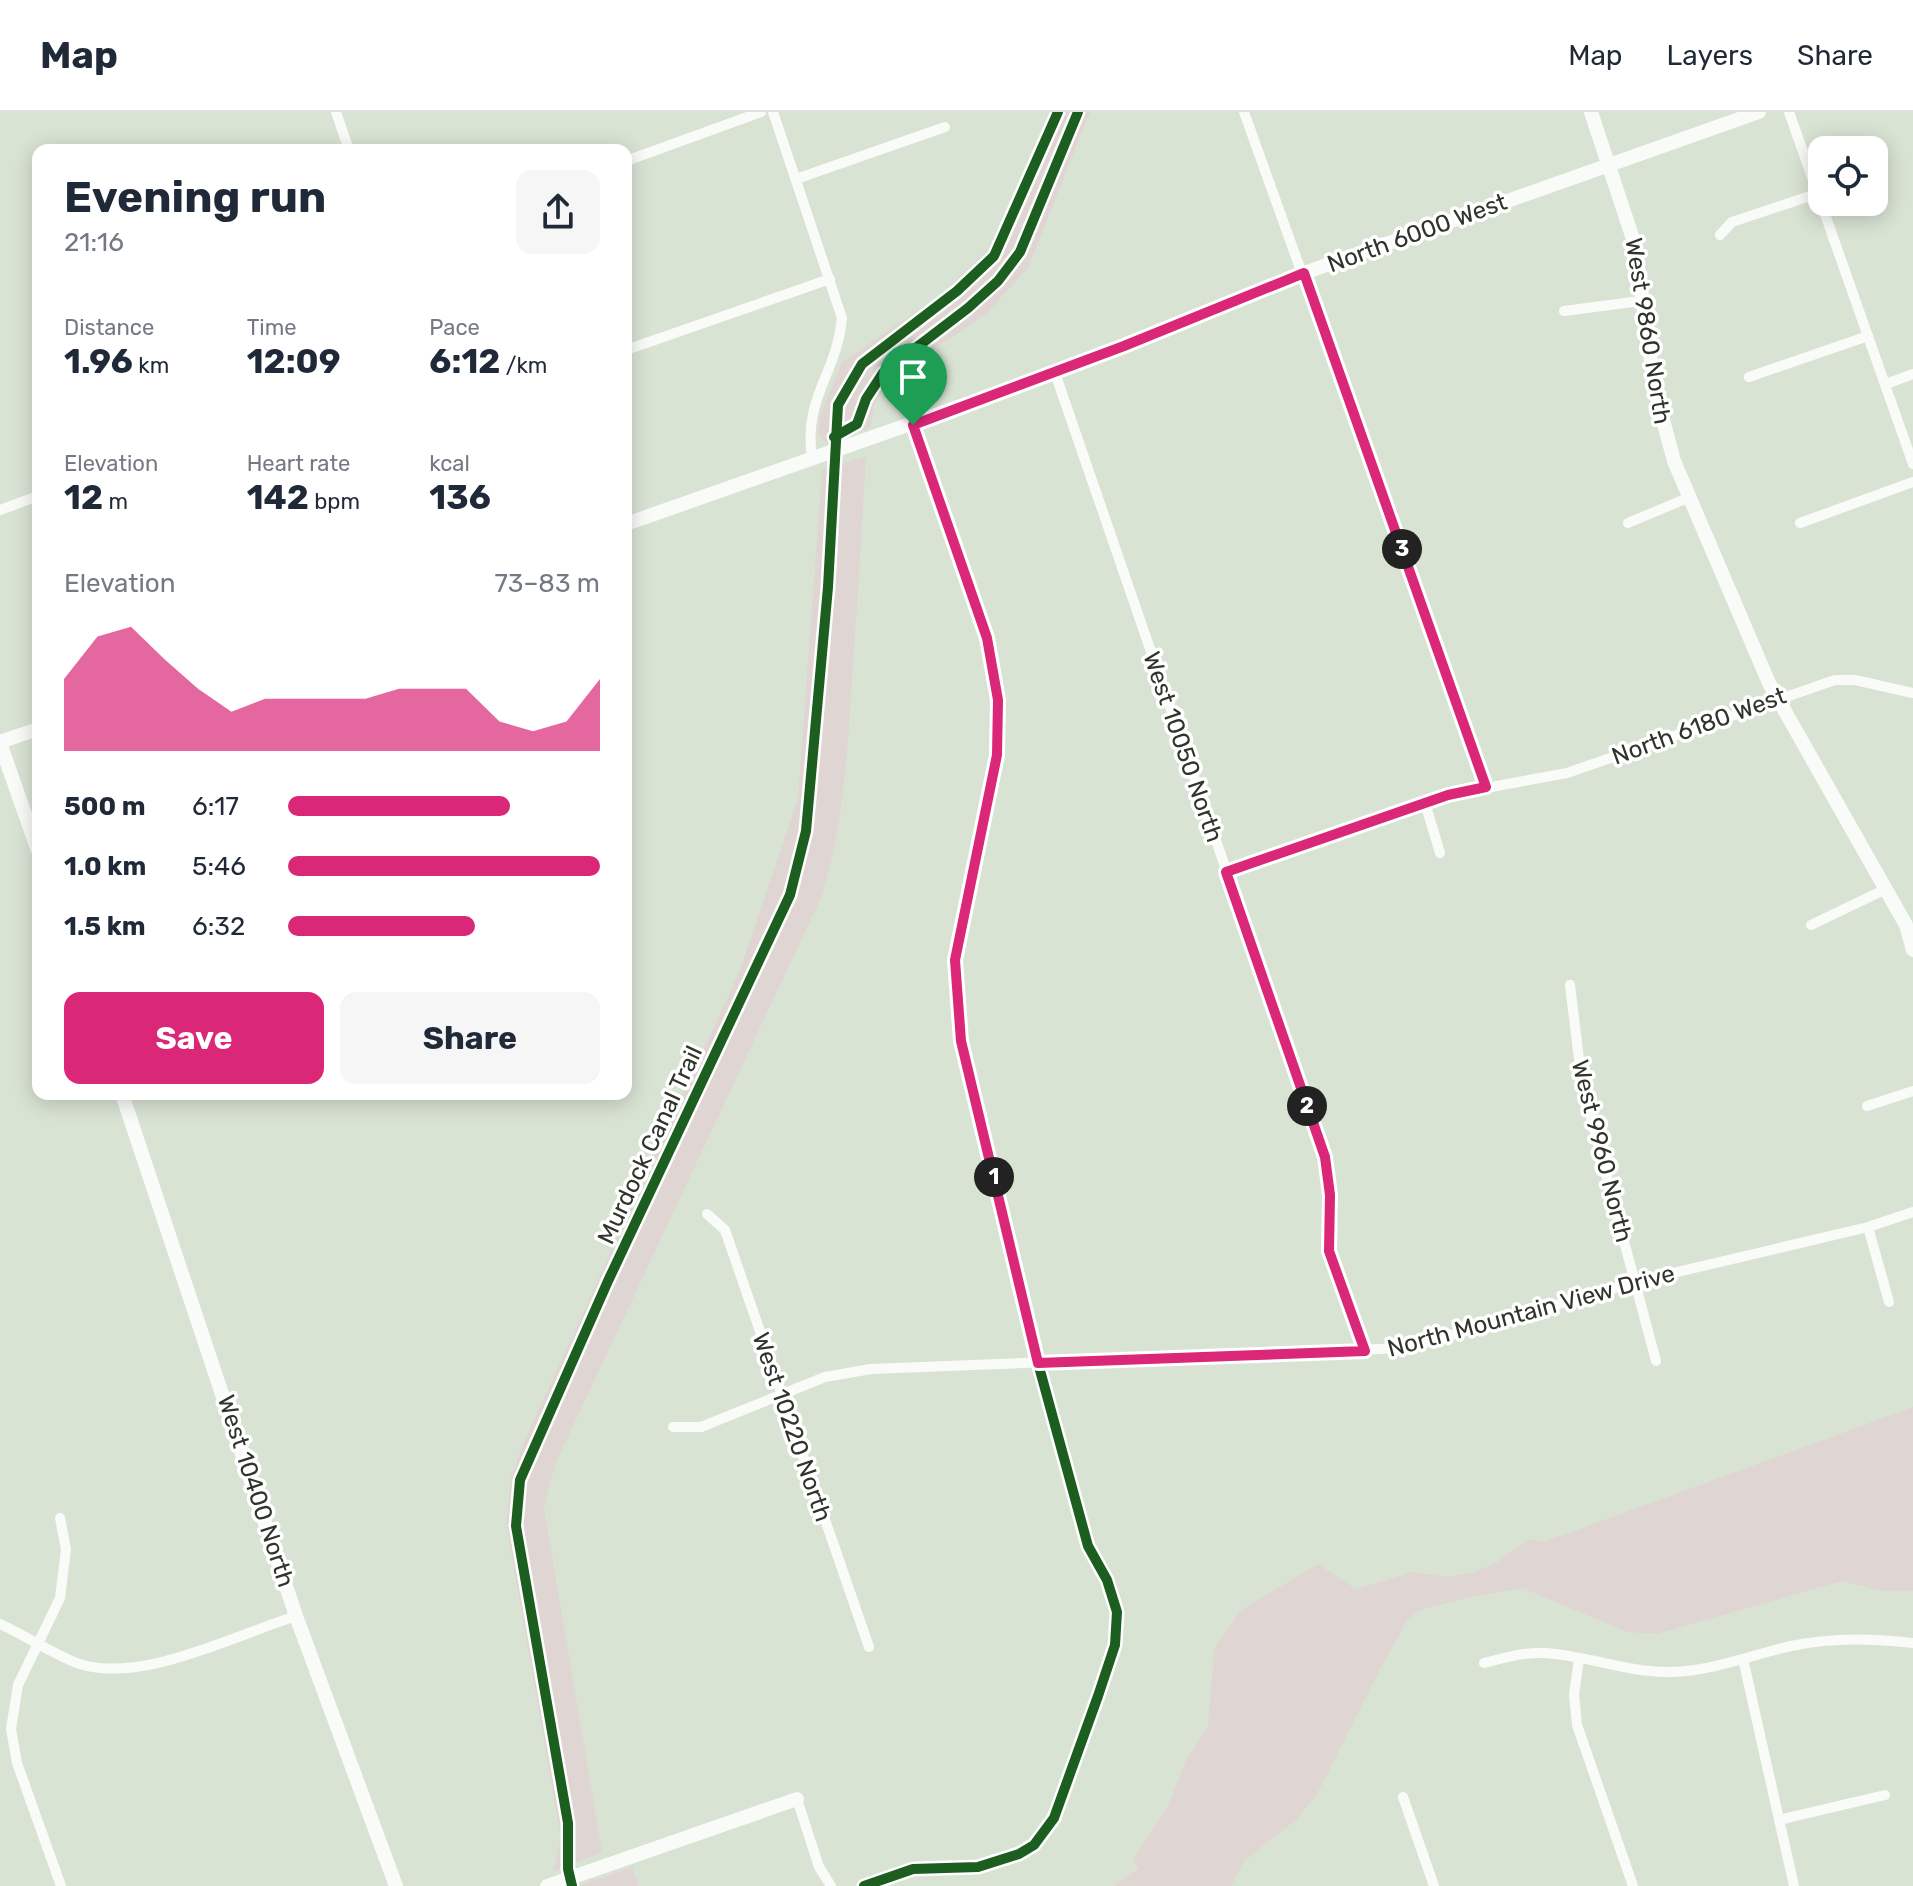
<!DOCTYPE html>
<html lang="en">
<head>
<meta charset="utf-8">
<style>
	body { margin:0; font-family:Rubik,sans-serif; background:#f6f6f7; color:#1f2937; height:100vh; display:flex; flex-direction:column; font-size:30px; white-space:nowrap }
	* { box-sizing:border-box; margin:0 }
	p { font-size:26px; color:#747a83 }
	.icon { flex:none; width:44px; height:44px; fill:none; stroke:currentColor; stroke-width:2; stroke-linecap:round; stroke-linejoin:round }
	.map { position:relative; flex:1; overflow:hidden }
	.sheet { position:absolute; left:32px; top:32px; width:600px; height:956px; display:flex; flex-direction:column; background:#fff; border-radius:16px; box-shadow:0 4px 20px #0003 }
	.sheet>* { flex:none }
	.fabs { position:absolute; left:1808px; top:24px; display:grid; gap:16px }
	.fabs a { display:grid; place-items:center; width:80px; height:80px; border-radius:16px; background:#fff; box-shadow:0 4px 20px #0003; font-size:40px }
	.pin { position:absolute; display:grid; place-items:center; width:68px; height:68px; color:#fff; margin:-82px -34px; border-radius:50% 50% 50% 0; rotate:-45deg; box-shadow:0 0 8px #0007 }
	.pin .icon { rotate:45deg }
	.km { position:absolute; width:40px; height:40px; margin:-20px; border-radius:50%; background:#222; color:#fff; font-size:22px; line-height:40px; text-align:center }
	.round { display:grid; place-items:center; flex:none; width:84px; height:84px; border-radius:16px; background:#f6f6f7 }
	.head { display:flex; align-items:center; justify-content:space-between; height:136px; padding:0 32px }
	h1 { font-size:44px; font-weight:700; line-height:60px }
	.figures { display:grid; grid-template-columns:repeat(3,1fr); gap:12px; height:136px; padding:8px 32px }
	.figures div { display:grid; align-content:center }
	.figures b { font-size:34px; font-weight:700 }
	.figures small { font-size:22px; font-weight:400 }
	.figures p { font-size:22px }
	.chart { height:224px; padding:16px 32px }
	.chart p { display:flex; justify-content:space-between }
	.chart svg { width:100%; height:144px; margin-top:8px; fill:#db2777; opacity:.7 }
	.primary-button { display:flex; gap:16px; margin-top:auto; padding:16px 32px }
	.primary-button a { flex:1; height:92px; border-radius:16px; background:#db2777; color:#fff; font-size:32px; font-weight:700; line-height:92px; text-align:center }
	.primary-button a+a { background:#f6f6f7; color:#1f2937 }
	ul { padding:0 32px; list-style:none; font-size:26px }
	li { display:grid; grid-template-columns:128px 96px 1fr; align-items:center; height:60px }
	li i { height:20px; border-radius:10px; background:#db2777 }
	header { display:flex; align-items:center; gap:48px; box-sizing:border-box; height:112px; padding:0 40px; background:#fff; border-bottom:2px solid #e0e1e3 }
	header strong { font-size:38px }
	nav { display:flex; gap:44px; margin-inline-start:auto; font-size:28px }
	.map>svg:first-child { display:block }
	.green { fill:#dfd6d3 }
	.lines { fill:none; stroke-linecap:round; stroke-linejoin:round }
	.street { stroke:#f9fbf9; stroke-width:10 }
	.secondary { stroke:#f9fbf9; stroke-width:14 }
	.cycleway-casing { stroke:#fff; stroke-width:15 }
	.cycleway { stroke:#1b5e20; stroke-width:10 }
	.route-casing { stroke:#fff; stroke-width:16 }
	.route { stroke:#db2777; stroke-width:10 }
	.labels { text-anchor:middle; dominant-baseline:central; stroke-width:7; stroke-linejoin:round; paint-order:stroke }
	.street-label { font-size:24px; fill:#2f352b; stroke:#fff }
</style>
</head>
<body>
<header>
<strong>Map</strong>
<nav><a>Map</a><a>Layers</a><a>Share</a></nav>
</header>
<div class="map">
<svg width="1913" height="1774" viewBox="0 0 1913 1774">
	<rect width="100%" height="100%" fill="#d9e3d4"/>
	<g class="green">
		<polygon points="1050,0 1090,0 1028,156 987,201 887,270 874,293 870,316 827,332 819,322 819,306 842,250 941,183 986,139 1008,100"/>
		<path d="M866 344C862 419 857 494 852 569 847 642 844 716 821 786L556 1350 544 1395 602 1740 553 1760 561 1726 506 1411 511 1365 523 1332 740 858 798 686 822 358Z"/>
		<polygon points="1913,1295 1913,1479 1881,1479 1842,1469 1657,1522 1627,1520 1523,1476 1475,1484 1420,1498 1408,1507 1381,1555 1317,1682 1296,1708 1244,1749 1231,1774 1114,1774 1138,1757 1133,1747 1167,1696 1186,1648 1208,1614 1214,1537 1241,1498 1318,1452 1356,1477 1412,1460 1449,1465 1472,1461 1494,1452 1529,1427 1544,1430"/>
		<polygon points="632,1755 639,1774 578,1774"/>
	</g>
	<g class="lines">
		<g class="street">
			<polyline points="336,0 349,38"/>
			<path d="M773 0 842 206C837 262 803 285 812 346"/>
			<polyline points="1244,0 1486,675"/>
			<polyline points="1789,0 1913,352"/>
			<polyline points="626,49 761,0"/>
			<polyline points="796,67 945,15"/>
			<polyline points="1720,123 1732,110 1816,82"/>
			<polyline points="1564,199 1640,189"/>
			<polyline points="626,238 830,167"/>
			<polyline points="1055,261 1325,1045 1330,1083 1329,1139 1365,1239"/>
			<polyline points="1749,265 1868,224"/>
			<polyline points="1886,272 1913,262"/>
			<polyline points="0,398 38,384"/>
			<polyline points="1628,411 1690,385"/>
			<polyline points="1800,411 1913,370"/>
			<polyline points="1425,691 1440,741"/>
			<polyline points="1226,760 1448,683 1567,661 1835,568 1855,568 1913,581"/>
			<polyline points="1811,813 1886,777"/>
			<polyline points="1570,873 1582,972 1656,1249"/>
			<polyline points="1867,994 1913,979"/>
			<polyline points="707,1102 725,1118 869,1535"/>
			<polyline points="1868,1115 1889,1190"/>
			<polyline points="673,1315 701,1315 825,1265 871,1257 1407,1236 1635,1170 1868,1115 1913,1100"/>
			<polyline points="60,1406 66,1437 60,1486 18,1573 11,1617 17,1651 61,1774"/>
			<path d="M0 1512C23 1522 63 1548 83 1553 145 1570 236 1523 296 1504"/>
			<polyline points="1579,1547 1574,1583 1577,1613 1633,1774"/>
			<polyline points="1743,1547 1794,1774"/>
			<path d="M1484 1551C1504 1546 1523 1540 1544 1541 1587 1543 1627 1561 1671 1560 1713 1559 1751 1543 1791 1534 1832 1525 1872 1526 1913 1531"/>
			<polyline points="1403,1685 1434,1774"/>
			<polyline points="797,1687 819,1755 831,1774"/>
			<polyline points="1779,1708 1885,1683"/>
			<polyline points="864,1774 913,1757 978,1755 1019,1742 1034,1733 1054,1706 1098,1584 1115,1533 1117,1500 1107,1468 1088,1434 1038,1251 961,929 955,848 997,643 998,588 987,526 913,313"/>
		</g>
		<g class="secondary">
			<polyline points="1591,0 1635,133 1655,278 1674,349 1769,571 1906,813 1913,838"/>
			<polyline points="626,412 1055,261 1304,161 1759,0"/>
			<polyline points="0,630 38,617"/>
			<polyline points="0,631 38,739"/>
			<polyline points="122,982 296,1504 396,1774"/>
			<polyline points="547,1774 797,1687"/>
		</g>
		<g class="cycleway-casing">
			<g id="cycleway">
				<polyline points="834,325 857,312 866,287 883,261 968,196 998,169 1020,140 1078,0"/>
				<polyline points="572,1774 568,1757 568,1711 516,1414 520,1368 608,1169 790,783 806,719 828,475 838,293 862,252 957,179 994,144 1058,0"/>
				<polyline points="864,1774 913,1757 978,1755 1019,1742 1034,1733 1054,1706 1098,1584 1115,1533 1117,1500 1107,1468 1088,1434 1038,1251 961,929 955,848 997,643 998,588 987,526 913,313"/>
			</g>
		</g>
		<use href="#cycleway" class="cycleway"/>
	</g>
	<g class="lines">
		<g class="route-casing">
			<polygon id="route" points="1304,161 1486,675 1448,683 1226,760 1325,1045 1330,1083 1329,1139 1365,1239 1038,1251 961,929 955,848 997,643 998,588 987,526 913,313 1124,234"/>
		</g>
		<use href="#route" class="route"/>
	</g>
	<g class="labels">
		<g class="street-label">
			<text transform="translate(1417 121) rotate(-20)">North 6000 West</text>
			<text transform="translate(1648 219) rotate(81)">West 9860 North</text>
			<text transform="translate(1699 614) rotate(-20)">North 6180 West</text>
			<text transform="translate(1183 635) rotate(71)">West 10050 North</text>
			<text transform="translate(650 1033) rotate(-65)">Murdock Canal Trail</text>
			<text transform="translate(1602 1039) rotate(76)">West 9960 North</text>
			<text transform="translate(1531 1199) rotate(-15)">North Mountain View Drive</text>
			<text transform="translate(792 1315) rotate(71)">West 10220 North</text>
			<text transform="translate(256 1379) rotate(72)">West 10400 North</text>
		</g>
	</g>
</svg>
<div class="fabs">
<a><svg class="icon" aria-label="locate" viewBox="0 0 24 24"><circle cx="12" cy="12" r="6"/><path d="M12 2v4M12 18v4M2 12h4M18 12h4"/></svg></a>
</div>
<div class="pin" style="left:913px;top:313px;background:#1e9e55"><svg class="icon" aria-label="arrive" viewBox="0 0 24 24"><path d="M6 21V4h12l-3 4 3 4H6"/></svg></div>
<b class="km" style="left:994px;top:1065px">1</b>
<b class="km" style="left:1307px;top:994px">2</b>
<b class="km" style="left:1402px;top:437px">3</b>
<section class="sheet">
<div class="head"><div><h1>Evening run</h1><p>21:16</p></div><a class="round"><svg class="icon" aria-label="share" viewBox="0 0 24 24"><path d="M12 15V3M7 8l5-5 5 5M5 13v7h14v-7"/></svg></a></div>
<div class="figures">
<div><p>Distance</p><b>1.96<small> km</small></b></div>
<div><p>Time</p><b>12:09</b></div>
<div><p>Pace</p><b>6:12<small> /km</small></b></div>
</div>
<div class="figures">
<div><p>Elevation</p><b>12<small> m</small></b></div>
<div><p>Heart rate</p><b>142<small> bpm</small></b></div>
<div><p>kcal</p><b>136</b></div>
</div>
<div class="chart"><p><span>Elevation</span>73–83 m</p>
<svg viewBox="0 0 160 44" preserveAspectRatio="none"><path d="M0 44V22L10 9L20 6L30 16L40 25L50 32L60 28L70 28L80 28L90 28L100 25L110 25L120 25L130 35L140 38L150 35L160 22V44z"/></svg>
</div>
<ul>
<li><b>500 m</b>6:17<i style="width:71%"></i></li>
<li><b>1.0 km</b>5:46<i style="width:100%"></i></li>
<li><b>1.5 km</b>6:32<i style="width:60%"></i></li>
</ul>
<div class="primary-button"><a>Save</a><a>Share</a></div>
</section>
</div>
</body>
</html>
